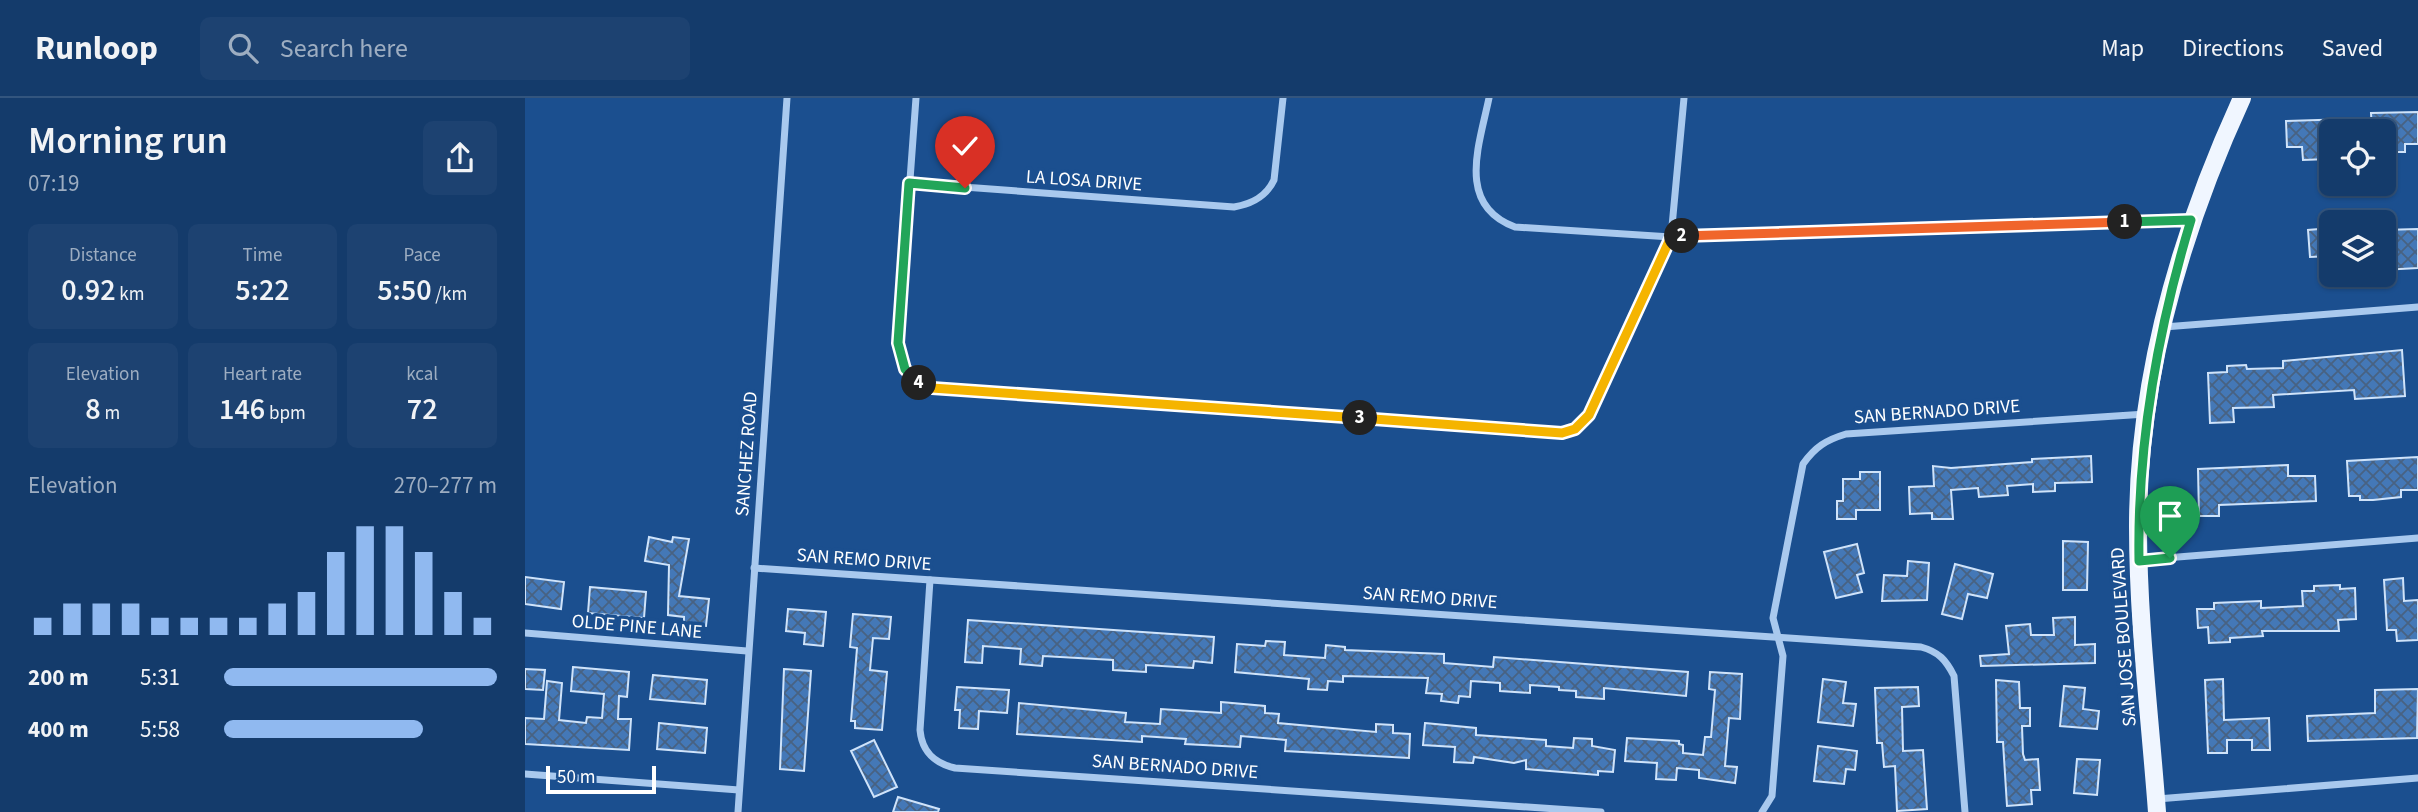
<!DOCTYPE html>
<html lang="en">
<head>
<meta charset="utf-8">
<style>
	body { margin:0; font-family:"Source Sans 3",sans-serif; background:#1d4271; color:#f1f3f6; height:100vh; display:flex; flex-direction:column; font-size:26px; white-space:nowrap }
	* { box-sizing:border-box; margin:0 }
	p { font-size:23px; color:#9dadc1 }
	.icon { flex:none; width:38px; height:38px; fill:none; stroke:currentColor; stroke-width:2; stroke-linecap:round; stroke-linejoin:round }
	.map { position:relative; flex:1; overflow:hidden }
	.side { display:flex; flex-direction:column; background:#143b6b; width:525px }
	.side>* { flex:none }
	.fabs { position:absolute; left:1794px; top:21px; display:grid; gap:14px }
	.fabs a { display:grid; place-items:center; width:77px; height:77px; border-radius:10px; background:#143b6b; box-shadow:0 2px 5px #0004,0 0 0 2px #33557e; font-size:35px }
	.scale { position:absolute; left:21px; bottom:18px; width:110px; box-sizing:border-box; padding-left:7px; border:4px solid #fff; border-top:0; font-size:19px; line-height:24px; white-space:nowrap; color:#fff; -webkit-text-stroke:5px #1b4f8f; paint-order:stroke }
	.pin { position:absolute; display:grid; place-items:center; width:60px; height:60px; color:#fff; margin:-72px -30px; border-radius:50% 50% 50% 0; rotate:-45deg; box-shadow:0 0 7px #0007 }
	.pin .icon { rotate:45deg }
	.km { position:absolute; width:35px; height:35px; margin:-18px; border-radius:50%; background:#222; color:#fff; font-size:19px; line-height:35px; text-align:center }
	.round { display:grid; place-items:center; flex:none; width:74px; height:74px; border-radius:10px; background:#1d4271 }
	.summary { display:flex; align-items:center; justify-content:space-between; height:119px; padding:0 28px }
	h1 { font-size:38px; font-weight:600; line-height:52px }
	.figures { display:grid; grid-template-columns:repeat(3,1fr); gap:10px; height:119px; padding:7px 28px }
	.figures div { display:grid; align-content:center; border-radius:10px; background:#1d4271; text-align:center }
	.figures b { font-size:30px; font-weight:600 }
	.figures small { font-size:19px; font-weight:400 }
	.figures p { font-size:19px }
	.chart { height:196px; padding:14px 28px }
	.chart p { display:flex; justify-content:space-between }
	.chart svg { width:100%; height:126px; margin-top:7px; stroke:#90b9f0; stroke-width:6 }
	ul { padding:0 28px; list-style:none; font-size:23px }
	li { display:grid; grid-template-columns:112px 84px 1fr; align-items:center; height:52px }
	li i { height:18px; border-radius:9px; background:#90b9f0 }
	header { display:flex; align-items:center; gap:42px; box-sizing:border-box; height:98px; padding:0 35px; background:#143b6b; border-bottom:2px solid #33557e }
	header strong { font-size:33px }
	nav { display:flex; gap:38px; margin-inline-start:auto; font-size:24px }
	.search { width:490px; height:63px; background:#1d4271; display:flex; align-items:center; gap:18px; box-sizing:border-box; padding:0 24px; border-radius:10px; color:#9dadc1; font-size:26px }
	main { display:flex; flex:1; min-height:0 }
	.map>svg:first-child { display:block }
	.building { fill:url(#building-cross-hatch); stroke:#cfe3fa; stroke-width:2 }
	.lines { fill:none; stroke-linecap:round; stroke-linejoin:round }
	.street { stroke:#a9c9ee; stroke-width:7 }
	.primary { stroke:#f0f6ff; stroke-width:18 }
	.split-1-casing { stroke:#fff; stroke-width:14 }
	.split-2-casing { stroke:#fff; stroke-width:14 }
	.split-3-casing { stroke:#fff; stroke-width:14 }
	.split-4-casing { stroke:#fff; stroke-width:14 }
	.split-5-casing { stroke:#fff; stroke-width:14 }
	.split-1 { stroke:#22a559; stroke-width:9 }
	.split-2 { stroke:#f0652b; stroke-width:9 }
	.split-3 { stroke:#f5b400; stroke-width:9 }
	.split-4 { stroke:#f5b400; stroke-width:9 }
	.split-5 { stroke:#22a559; stroke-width:9 }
	.labels { text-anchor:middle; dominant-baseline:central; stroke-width:7; stroke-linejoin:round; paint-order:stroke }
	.street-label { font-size:19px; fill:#fff; stroke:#1b4f8f }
</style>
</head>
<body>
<header>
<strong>Runloop</strong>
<div class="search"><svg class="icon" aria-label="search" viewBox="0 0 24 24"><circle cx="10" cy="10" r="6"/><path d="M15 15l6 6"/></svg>Search here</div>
<nav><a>Map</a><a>Directions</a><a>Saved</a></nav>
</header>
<main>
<section class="side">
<div class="summary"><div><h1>Morning run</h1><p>07:19</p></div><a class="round"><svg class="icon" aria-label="share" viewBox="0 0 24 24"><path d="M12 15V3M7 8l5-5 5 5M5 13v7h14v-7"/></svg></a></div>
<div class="figures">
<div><p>Distance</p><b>0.92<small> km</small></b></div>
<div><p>Time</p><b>5:22</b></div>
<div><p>Pace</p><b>5:50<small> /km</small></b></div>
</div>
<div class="figures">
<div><p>Elevation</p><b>8<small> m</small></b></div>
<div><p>Heart rate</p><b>146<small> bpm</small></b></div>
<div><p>kcal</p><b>72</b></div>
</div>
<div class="chart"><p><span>Elevation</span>270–277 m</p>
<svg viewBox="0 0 160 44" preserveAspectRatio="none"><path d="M5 44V38M15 44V33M25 44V33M35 44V33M45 44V38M55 44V38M65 44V38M75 44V38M85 44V33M95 44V29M105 44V15M115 44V6M125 44V6M135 44V15M145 44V29M155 44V38"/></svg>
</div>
<ul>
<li><b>200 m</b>5:31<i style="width:100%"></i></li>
<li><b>400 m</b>5:58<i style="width:73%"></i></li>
</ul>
</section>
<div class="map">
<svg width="1893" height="714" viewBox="0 0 1893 714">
	<defs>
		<pattern id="building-cross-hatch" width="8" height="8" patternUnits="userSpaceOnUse" patternTransform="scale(1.75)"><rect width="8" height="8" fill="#4478b7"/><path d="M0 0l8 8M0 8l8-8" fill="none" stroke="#486282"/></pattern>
	</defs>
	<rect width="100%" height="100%" fill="#1b4f8f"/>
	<g class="building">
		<polygon points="1893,14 1893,46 1880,46 1880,54 1859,54 1858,33 1847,33 1846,15"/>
		<polygon points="1824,21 1824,33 1806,33 1804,61 1778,62 1777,49 1762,49 1761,23"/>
		<polygon points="1806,130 1806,158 1785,159 1783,132"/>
		<polygon points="1893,131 1893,170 1858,172 1858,132"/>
		<polygon points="1877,252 1880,298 1830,301 1829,292 1748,297 1749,309 1708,310 1709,324 1685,325 1683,275 1702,274 1702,268 1721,267 1722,271 1758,270 1758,263"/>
		<polygon points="1566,358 1567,384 1530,385 1530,393 1508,394 1508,386 1482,388 1483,397 1454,399 1453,390 1426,392 1428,421 1407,421 1407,415 1385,416 1384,389 1409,388 1408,368 1426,370 1507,364 1507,361"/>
		<polygon points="1893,359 1893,392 1876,392 1876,399 1848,402 1835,402 1835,398 1824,398 1822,363"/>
		<polygon points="1763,367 1763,378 1790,378 1791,403 1694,407 1694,418 1674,418 1673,371"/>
		<polygon points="1335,374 1355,374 1355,412 1331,412 1331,421 1312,421 1312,403 1318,403 1318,381 1335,381"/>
		<polygon points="124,439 147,444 148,439 164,441 154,498 184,501 181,528 159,526 159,519 143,517 144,467 120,463"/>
		<polygon points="1538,443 1563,444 1562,492 1538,492"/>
		<polygon points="1332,446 1339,475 1332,477 1337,494 1311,500 1299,454"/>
		<polygon points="1383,463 1404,465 1402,502 1357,503 1359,477 1382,478"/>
		<polygon points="1430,466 1468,476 1462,500 1443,496 1437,521 1417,516"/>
		<polygon points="0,479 39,484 36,511 0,506"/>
		<polygon points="1878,480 1879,503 1893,502 1893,542 1872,543 1871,532 1862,532 1859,482"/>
		<polygon points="1815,487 1815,491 1830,490 1831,521 1813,522 1814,533 1737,533 1738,538 1705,540 1705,544 1684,545 1683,529 1673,530 1672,511 1689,511 1689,505 1736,503 1736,510 1778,508 1777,493 1789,493 1789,488"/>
		<polygon points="65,489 121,494 119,520 63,515"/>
		<polygon points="263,511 301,514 298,548 279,546 280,535 261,533"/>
		<polygon points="328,516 366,519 364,541 348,540 345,572 362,574 357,632 330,630 330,623 326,623 332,550 325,549"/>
		<polygon points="1550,519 1550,547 1570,546 1570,565 1456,568 1455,558 1484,556 1481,528 1505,526 1506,537 1529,537 1528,520"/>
		<polygon points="443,522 689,539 687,565 669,563 668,570 621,567 621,574 588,572 588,562 518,558 517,568 495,566 496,551 458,548 457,565 440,564"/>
		<polygon points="741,543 760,544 759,557 800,560 801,547 820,549 820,552 919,556 919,565 968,569 969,559 1163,574 1161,598 1079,590 1079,601 1051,599 1051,593 1034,592 1034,589 1005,587 1005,595 975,593 975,585 946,583 945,599 934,598 933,605 916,603 917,596 901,595 903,580 818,578 818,584 803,583 802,592 783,591 784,581 710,574 712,546 740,548"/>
		<polygon points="48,569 104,574 102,599 94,598 93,621 106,621 104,652 0,646 0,620 19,621 22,583 37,585 34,622 61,625 62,619 77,620 79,596 46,593"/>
		<polygon points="0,571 20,572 18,592 0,591"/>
		<polygon points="259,571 286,573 279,673 255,671"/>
		<polygon points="1185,574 1217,576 1215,621 1204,620 1200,668 1212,669 1210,685 1174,680 1174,672 1152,670 1151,682 1131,681 1132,665 1100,663 1102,640 1154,643 1154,646 1158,647 1158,655 1178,657 1180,639 1186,639 1190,592 1184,591"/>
		<polygon points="128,577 182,582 180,606 125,601"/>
		<polygon points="1298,581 1321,584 1318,605 1331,606 1328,628 1293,624"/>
		<polygon points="1698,581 1699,622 1744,620 1745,652 1727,652 1727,642 1702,642 1702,655 1683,655 1680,582"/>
		<polygon points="1471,582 1494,584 1495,610 1505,610 1505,628 1497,628 1498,656 1500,662 1513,661 1515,692 1506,692 1507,706 1482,708 1478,644 1472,644"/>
		<polygon points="1539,588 1560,590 1558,611 1574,613 1572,631 1535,628"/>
		<polygon points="432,589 484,592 482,615 454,613 453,631 434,630 435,612 430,612"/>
		<polygon points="1393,589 1394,608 1377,609 1378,653 1398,652 1402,711 1372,713 1370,668 1359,669 1357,645 1352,645 1350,590"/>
		<polygon points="1893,591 1892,640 1783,643 1782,618 1850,615 1850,592"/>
		<polygon points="696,604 740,608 740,615 754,616 753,625 851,634 851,626 868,627 868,635 885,636 884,660 760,653 761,642 716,638 715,649 660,646 661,641 617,638 617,644 492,636 494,605 601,615 600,624 635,626 636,611 696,615"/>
		<polygon points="134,625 182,630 180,655 132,651"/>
		<polygon points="900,625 951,630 951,637 1021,642 1021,648 1048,650 1049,640 1067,641 1067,648 1090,652 1088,674 1073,673 1073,677 1001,671 1001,662 989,665 949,659 948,665 929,664 930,649 898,647"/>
		<polygon points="349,642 372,689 349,699 326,653"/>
		<polygon points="1293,648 1332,653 1330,672 1321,671 1319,686 1289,683"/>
		<polygon points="1552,661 1575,662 1572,697 1549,695"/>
		<polygon points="373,699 414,711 413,714 368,714"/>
	</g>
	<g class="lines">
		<g class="street">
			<path d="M391 0 373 245C375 268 386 281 407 290L1037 335 1050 331 1064 318 1146 139 1159 0"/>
			<path d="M964 0C954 48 931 107 990 129L1146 139 1666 122"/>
			<path d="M384 85 709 109C727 106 741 99 749 82L758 0"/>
			<polyline points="1639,229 1893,209"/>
			<polyline points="1615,462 1893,440"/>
			<path d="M229 470 1396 549C1414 554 1421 562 1429 578L1440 714"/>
			<path d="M405 482 395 632C397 654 409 665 430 670L1076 714"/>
			<polyline points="0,535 222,553"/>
			<polyline points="0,676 214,692"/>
			<polyline points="1632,701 1893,680"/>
			<polyline points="213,714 262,0"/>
			<path d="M1237 714 1247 698 1258 558 1248 520 1278 366C1290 349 1301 342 1321 336L1621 316"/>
		</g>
		<path class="primary" d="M1632 714C1625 619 1613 524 1613 429 1613 279 1655 135 1717 0"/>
	</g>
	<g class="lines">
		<g class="split-1-casing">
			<path id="split-1" d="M1600 124 1666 122C1632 234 1612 346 1614 463L1645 460"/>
		</g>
		<g class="split-2-casing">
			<polyline id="split-2" points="1157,138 1600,124"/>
		</g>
		<g class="split-3-casing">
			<polyline id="split-3" points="835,320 1037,335 1050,331 1064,317 1146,139 1157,138"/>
		</g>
		<g class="split-4-casing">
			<polyline id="split-4" points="394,285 407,290 835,320"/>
		</g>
		<g class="split-5-casing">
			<polyline id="split-5" points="394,285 380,271 373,245 384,85 440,90"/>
		</g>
		<use href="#split-1" class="split-1"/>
		<use href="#split-2" class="split-2"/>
		<use href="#split-3" class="split-3"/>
		<use href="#split-4" class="split-4"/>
		<use href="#split-5" class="split-5"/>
	</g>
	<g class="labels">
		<g class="street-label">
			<text transform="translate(559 83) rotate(4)">LA LOSA DRIVE</text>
			<text transform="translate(1412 314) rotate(-4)">SAN BERNADO DRIVE</text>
			<text transform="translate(222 356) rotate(-86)">SANCHEZ ROAD</text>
			<text transform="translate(339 462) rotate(4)">SAN REMO DRIVE</text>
			<text transform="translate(905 500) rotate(4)">SAN REMO DRIVE</text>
			<text transform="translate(112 529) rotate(5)">OLDE PINE LANE</text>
			<text transform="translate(1599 539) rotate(-94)">SAN JOSE BOULEVARD</text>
			<text transform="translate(650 669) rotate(4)">SAN BERNADO DRIVE</text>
		</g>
	</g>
</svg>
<div class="fabs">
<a><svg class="icon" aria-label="locate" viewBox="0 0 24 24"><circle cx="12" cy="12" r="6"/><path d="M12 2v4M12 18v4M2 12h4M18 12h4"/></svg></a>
<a><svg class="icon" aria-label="layers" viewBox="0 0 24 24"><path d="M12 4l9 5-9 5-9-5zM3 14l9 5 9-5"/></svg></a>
</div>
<div class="scale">50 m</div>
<div class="pin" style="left:1645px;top:460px;background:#1e9e55"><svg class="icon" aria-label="arrive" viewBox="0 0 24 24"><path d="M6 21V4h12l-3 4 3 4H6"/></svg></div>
<div class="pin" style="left:440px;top:90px;background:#d93025"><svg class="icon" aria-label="check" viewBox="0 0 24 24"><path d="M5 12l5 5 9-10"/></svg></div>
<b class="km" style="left:1600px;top:124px">1</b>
<b class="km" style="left:1157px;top:138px">2</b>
<b class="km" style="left:835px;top:320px">3</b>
<b class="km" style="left:394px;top:285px">4</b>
</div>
</main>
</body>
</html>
